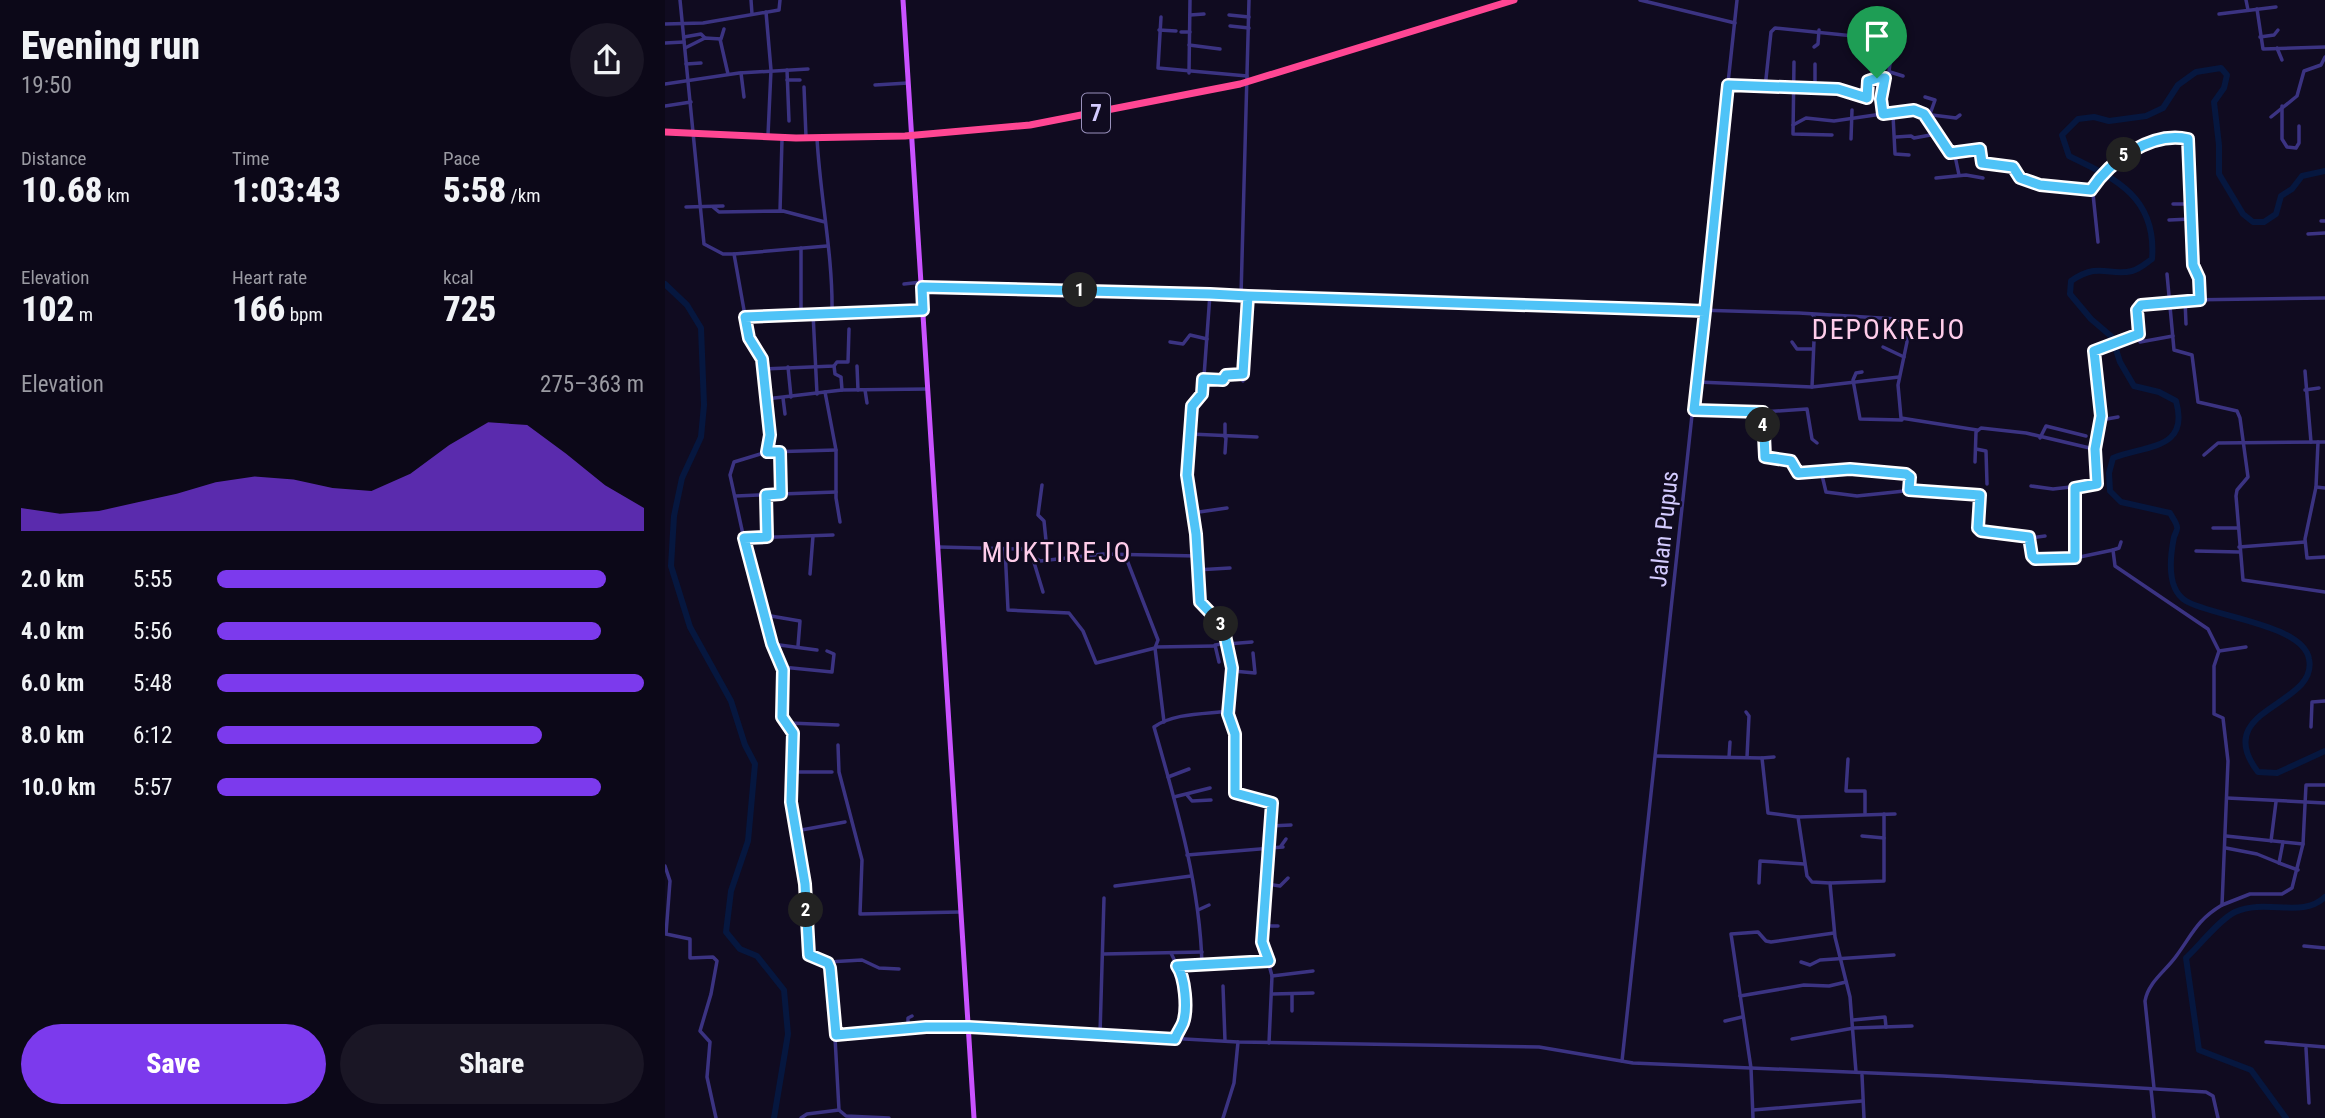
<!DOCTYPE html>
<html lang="en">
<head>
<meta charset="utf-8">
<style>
	body { margin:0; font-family:"Roboto Condensed",sans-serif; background:#1a1625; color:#f1f3f6; height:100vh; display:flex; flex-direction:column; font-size:26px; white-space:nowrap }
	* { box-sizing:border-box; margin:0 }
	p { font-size:23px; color:#9a9aa2 }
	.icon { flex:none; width:38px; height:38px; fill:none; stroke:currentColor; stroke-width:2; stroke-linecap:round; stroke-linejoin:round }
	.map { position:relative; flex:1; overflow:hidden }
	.side { display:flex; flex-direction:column; background:#0c0818; width:665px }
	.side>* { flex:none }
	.pin { position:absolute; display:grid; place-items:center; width:60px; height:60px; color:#fff; margin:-72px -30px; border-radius:50% 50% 50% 0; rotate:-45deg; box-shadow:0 0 7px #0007 }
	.pin .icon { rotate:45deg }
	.km { position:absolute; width:35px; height:35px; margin:-18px; border-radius:50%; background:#222; color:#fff; font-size:19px; line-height:35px; text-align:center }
	.round { display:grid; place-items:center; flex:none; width:74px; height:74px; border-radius:37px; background:#1a1625 }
	.head { display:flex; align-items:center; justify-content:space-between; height:119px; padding:0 21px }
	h1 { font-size:38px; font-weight:800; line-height:52px }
	.figures { display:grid; grid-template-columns:repeat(3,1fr); gap:10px; height:119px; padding:7px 21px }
	.figures div { display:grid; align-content:center }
	.figures b { font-size:35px; font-weight:800 }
	.figures small { font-size:19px; font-weight:400 }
	.figures p { font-size:19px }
	.chart { height:196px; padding:14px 21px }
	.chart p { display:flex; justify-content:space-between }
	.chart svg { width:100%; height:126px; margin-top:7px; fill:#7c3aed; opacity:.7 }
	.cta { display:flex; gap:14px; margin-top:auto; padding:14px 21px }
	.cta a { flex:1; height:80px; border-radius:42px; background:#7c3aed; color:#fff; font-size:28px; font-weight:800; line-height:80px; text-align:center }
	.cta a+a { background:#1a1625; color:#f1f3f6 }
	ul { padding:0 21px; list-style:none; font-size:23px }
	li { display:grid; grid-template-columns:112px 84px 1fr; align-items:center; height:52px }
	li i { height:18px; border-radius:9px; background:#7c3aed }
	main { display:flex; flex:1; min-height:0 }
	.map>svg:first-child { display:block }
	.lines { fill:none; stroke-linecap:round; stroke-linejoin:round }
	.river { stroke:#06173f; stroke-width:6 }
	.minor { stroke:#3b3382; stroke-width:3.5 }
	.major { stroke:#c952ff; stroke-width:5 }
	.highway { stroke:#ff4693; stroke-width:7 }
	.route-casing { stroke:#fff; stroke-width:14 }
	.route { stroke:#4fc3f7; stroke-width:9 }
	.labels { text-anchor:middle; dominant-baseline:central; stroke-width:5; stroke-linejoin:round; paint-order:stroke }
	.shield { fill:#100b20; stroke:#9991bc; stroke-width:2 }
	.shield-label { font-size:23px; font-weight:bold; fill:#d4cbff }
	.street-label { font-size:24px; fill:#d4cbff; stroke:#100b20 }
	.quarter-label { font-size:28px; letter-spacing:2px; fill:#ffcdea; stroke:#100b20 }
</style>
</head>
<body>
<main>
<section class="side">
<div class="head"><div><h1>Evening run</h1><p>19:50</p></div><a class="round"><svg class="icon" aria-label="share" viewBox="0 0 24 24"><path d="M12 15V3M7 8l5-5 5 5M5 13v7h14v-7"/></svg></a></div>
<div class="figures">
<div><p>Distance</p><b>10.68<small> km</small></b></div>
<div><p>Time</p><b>1:03:43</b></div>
<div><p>Pace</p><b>5:58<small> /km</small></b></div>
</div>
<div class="figures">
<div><p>Elevation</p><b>102<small> m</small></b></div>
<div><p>Heart rate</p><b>166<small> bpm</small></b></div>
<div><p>kcal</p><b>725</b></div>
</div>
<div class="chart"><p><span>Elevation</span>275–363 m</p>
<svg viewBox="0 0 160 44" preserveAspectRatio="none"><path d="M0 44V36L10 38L20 37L30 34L40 31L50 27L60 25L70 26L80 29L90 30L100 24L110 14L120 6L130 7L140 17L150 28L160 36V44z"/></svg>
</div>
<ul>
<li><b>2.0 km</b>5:55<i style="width:91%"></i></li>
<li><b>4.0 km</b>5:56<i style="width:90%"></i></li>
<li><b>6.0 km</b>5:48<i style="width:100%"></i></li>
<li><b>8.0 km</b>6:12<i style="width:76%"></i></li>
<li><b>10.0 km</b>5:57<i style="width:90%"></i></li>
</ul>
<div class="cta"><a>Save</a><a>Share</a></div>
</section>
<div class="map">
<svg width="1660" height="1118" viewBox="0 0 1660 1118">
	<rect width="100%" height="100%" fill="#100b20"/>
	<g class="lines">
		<g class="river">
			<path d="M1660 171 1637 176 1627 189 1616 196 1611 214 1599 222H1588L1578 214 1554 174V145L1549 102 1559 88 1562 75 1556 68 1531 72 1513 85 1498 108 1481 116 1444 121 1429 117 1413 119 1397 135 1404 156C1452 179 1492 198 1487 259 1481 263 1475 269 1467 271 1444 277 1435 261 1406 281L1405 294 1426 319 1447 337 1455 362 1469 386 1494 392 1511 401C1525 450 1481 445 1448 458L1444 473 1445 491 1456 502 1505 513C1507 517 1512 523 1512 527 1513 529 1510 534 1509 537 1505 557 1501 589 1521 601 1545 616 1638 624 1644 659 1654 706 1544 708 1593 772L1612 773 1660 751"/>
			<polyline points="0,284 22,305 36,328 39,405 36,437 17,478 9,516 6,566 25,627 66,701 80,745 90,764 83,841 66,891 61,932 75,949 92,956 119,990 123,1034 109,1118"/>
			<path d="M1621 1118 1586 1070 1534 1050 1521 958C1533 947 1555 919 1570 912 1602 898 1637 919 1660 897"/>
		</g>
		<g class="minor">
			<polyline points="15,0 39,244 58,254 69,254 84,338 97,359 105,444 102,452 69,462 65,475 86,571 107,644 117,668 117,717 128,733 126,802 140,884 144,955 163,963 167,983 174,1110 142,1114 136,1118"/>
			<polyline points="86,0 87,14"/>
			<polyline points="975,0 1070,23"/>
			<polyline points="1581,0 1583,10"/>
			<polyline points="1592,9 1598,49 1660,47"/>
			<polyline points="101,12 106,70 103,135"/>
			<polyline points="1554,14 1611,7"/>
			<polyline points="525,15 539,14"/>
			<polyline points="564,15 584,17"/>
			<polyline points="496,17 493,68 582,76"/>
			<polyline points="0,24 38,23 114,10 115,0"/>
			<polyline points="565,26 584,28"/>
			<polyline points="494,30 511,31"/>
			<polyline points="516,32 525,32"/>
			<polyline points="19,37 36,34 40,38"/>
			<polyline points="1595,37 1609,35 1613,30"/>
			<polyline points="55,39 63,74"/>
			<polyline points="0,43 19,42"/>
			<polyline points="524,45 555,49"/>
			<polyline points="1149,47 1153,44 1154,30"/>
			<polyline points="20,48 40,38 56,39 59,29"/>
			<polyline points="1612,48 1617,60"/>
			<polyline points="1129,62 1128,134 1167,135"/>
			<polyline points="21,64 36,63"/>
			<polyline points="1150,64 1150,90"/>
			<polyline points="122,70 124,121"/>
			<polyline points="1225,72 1238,76"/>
			<polyline points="76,73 79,97"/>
			<polyline points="524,73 525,0"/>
			<polyline points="122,80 135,80"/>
			<polyline points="0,84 74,73 143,69"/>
			<polyline points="210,85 243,83"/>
			<polyline points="1063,85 1173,89 1195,97 1216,99"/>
			<polyline points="139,87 141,137"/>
			<polyline points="1100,88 1106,32 1110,28 1228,40 1223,79"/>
			<polyline points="1260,97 1270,100 1264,117"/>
			<polyline points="1202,98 1203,81 1220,78 1217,114 1249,110 1261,115 1278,146 1290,156 1294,175"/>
			<polyline points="0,106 26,102"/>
			<polyline points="1617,106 1617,139 1622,147 1631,148 1634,143 1634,126"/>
			<polyline points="1228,115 1230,154 1244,155"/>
			<polyline points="1267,115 1291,118 1295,115"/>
			<polyline points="1606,117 1632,96 1639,71 1656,65 1660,57"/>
			<polyline points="1128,125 1141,118 1169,121 1217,114"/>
			<polyline points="1231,137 1246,136 1249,138 1271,134"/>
			<path d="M152 138C155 196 168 255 167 312"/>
			<polyline points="1186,139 1187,110"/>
			<polyline points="1285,153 1315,149 1317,163 1348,167 1358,180 1424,189 1428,194 1433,242"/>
			<polyline points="1271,178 1301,175 1318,178"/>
			<path d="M1426 190C1445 161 1486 130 1523 139L1528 266 1534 278 1535 300"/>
			<polyline points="1508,204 1526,204"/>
			<polyline points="21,207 58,206"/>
			<polyline points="48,207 54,212 118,211 160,222"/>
			<polyline points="115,211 117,139"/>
			<polyline points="1504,220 1526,219"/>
			<polyline points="1656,221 1660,221"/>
			<polyline points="1643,234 1660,233"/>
			<polyline points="136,248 136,312"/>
			<polyline points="69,254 162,246"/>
			<polyline points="1502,274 1509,350 1527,355 1533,402 1572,411 1575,418 1583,477 1572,490 1571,496 1578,580 1660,592"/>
			<polyline points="239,284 257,282"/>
			<polyline points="257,287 1134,313 1232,319 1240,323 1242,342 1233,385 1236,418 1312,430"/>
			<polyline points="545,294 538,390 527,406 521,475 531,534 535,602 558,626 567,668 563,714 571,734 570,793 607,803 598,942 607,976 604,1043"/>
			<polyline points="576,296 584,0"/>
			<polyline points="1520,300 1521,324"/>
			<polyline points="148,313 152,394"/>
			<polyline points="80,317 258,311"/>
			<polyline points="505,342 518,344 525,335 542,339"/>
			<polyline points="1127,342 1132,349 1147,349"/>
			<polyline points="1475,342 1508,336"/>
			<polyline points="1218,347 1239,357"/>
			<polyline points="192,366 193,390"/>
			<polyline points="123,367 126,397"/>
			<polyline points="98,369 169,366 172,362 183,362 184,329"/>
			<polyline points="1640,371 1646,442"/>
			<polyline points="1197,372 1191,373 1188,380 1195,419 1237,420"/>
			<polyline points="538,379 558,380 561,375 578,375"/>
			<polyline points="578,381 583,296"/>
			<polyline points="1033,382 1147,387 1234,377"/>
			<polyline points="1147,387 1150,318 1147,314"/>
			<polyline points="177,390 263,389"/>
			<polyline points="200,390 202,403"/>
			<polyline points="1640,390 1654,388"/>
			<polyline points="160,392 177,390 176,377 170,374 169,366"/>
			<polyline points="118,398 120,414"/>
			<polyline points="101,399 160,392 171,450 171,498 175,522"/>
			<polyline points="1029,410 1098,412 1142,409 1147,439 1152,443"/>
			<polyline points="1098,412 1100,457 1123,460 1133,473 1156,471 1161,492 1192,496 1249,490 1315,495 1314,529 1364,537 1368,558 1410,558 1448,550"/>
			<polyline points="1436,420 1453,417"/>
			<polyline points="525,434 592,437"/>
			<polyline points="560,437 560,424"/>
			<polyline points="1375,438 1381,426 1421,436"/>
			<polyline points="1653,442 1651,487 1640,539 1642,558 1660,557"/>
			<polyline points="1311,449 1321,451 1322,484"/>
			<polyline points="102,452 171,450"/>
			<polyline points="115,452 116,494 171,492"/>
			<polyline points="560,453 561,438"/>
			<polyline points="1539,455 1553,443 1660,442"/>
			<polyline points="1310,462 1311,432 1316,428 1361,433 1429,449"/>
			<polyline points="1157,472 1197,470 1243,474 1244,490"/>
			<polyline points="377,485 373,515 379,521 383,560"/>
			<polyline points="1366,486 1388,489 1432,484 1430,449 1436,416 1433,403 1433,368 1428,355 1430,350 1474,334 1472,309 1476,305 1520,300 1660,298"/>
			<polyline points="1651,487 1660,488"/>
			<polyline points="1410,488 1410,558"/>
			<polyline points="101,495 102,537"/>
			<polyline points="71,496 116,494"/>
			<polyline points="527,513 562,508"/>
			<polyline points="1548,528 1573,528"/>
			<polyline points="79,538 168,535"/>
			<polyline points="1365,538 1380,536"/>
			<path d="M1456 542 1454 548 1448 550 1450 566 1543 629 1554 651 1549 666V714L1558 718 1563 761 1557 905C1532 920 1528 933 1512 955 1501 971 1483 982 1480 1001L1489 1088"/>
			<polyline points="274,547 357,549 375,561 438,554 532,556"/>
			<polyline points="1574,547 1640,542"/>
			<polyline points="340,548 343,610 404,613 418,631 431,663 490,648"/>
			<polyline points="1531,551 1574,552"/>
			<polyline points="460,555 493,640 490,648 499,722"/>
			<polyline points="368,559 378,592"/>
			<polyline points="531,570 565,568"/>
			<polyline points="145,574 148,536"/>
			<polyline points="100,615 135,621 133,646"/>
			<polyline points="107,644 152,650"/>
			<polyline points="562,644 587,642"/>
			<polyline points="491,647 550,646"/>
			<polyline points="1554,651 1581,647"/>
			<polyline points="554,662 550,645 562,643"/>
			<polyline points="117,667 167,672 169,654 162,651"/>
			<polyline points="568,671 590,673 588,653"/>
			<polyline points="1081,712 1084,716 1082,757"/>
			<polyline points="124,723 173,725"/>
			<polyline points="1646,727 1647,702 1660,701"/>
			<polyline points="173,745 174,772 197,860 195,914 295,912"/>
			<polyline points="991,756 1097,758 1103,813 1133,817 1142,876 1147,882 1165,883 1170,937 1185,997 1191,1072"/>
			<polyline points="1064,757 1065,742"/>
			<polyline points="1097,758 1109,757"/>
			<polyline points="1183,759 1181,791 1200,791 1200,813"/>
			<polyline points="126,772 167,772"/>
			<polyline points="503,777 524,769"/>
			<polyline points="522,795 527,801 546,800"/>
			<polyline points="509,797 545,788"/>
			<polyline points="1562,798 1660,803"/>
			<polyline points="1133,817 1230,814"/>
			<polyline points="604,826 626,825"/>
			<polyline points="131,831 180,822"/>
			<polyline points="1197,836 1219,838 1219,814"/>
			<polyline points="1561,836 1638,844"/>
			<polyline points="1606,841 1611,802"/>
			<polyline points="1618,842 1614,863 1633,870"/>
			<polyline points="616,846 621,839"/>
			<polyline points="1561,848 1592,854 1614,863"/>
			<polyline points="522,855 618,847"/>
			<polyline points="0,866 5,881 1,934 25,939 25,958 48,957 52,961 46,994 35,1031 45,1042 42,1077 51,1118"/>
			<polyline points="1094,883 1095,861 1139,864"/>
			<polyline points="1165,883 1219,881 1219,838"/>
			<polyline points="601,884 615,886 623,878"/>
			<polyline points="450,886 526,876"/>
			<polyline points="1557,905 1585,894 1617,894 1627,888 1638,844 1641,785 1660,785"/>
			<polyline points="533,910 544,905"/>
			<polyline points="599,926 613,926"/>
			<polyline points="1639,946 1660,948"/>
			<polyline points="506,953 517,976 519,994 518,1025 510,1039"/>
			<polyline points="438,954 537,952"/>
			<polyline points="163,962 197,960 214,968 234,969"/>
			<polyline points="1136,962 1145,965 1155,960 1229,955"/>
			<path d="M537 965C535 884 511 804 489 727 508 713 540 714 564 711"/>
			<polyline points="511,966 604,961"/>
			<polyline points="607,976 648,971"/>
			<polyline points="558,986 560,1041"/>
			<polyline points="607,994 648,993"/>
			<polyline points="1075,996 1139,985 1164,986 1181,982"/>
			<polyline points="627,1011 627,994"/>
			<polyline points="1188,1020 1220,1017 1221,1027"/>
			<polyline points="1060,1021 1077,1017"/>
			<polyline points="243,1029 243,1018 247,1016"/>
			<polyline points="435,1034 439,898"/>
			<polyline points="171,1035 261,1027 304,1027 573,1042 874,1047 968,1063 1278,1076 1541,1092 1548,1096 1553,1118"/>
			<polyline points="1127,1039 1189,1028 1247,1026"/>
			<polyline points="1601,1042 1660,1047"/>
			<polyline points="1641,1048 1644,1103"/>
			<polyline points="957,1061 1072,0"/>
			<polyline points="1197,1075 1199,1118"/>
			<polyline points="1486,1089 1489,1118"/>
			<polyline points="174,1110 181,1116 224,1118"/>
			<polyline points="1088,1110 1197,1101"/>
			<polyline points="558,1118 569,1083 573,1042"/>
			<polyline points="1088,1118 1086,1068 1066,934 1093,932 1101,941 1106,942 1169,933"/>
		</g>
		<polyline class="major" points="238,0 309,1118"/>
		<polyline class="highway" points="0,132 131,138 240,136 365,125 575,84 849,0"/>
	</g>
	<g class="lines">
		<g class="route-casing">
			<path id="route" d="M1212 78 1203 81 1202 98 1173 89 1063 85 1040 311C888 305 736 301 583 296L545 294 257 287 258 310 80 317 84 338 97 359 105 435 102 452H115L116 494 101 495 102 537 79 538 107 644 118 670 117 717 128 733 126 802 140 884 144 955 163 963 165 968 171 1035 261 1027H304L510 1039C512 1033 516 1028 518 1023 523 1009 520 977 512 966L604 961 597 942 607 803 570 793V734L563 714 567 668 558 626 535 602 531 534 522 475 527 406 537 394 538 379 558 380 561 375 578 374 583 296 1040 311 1029 410 1098 412 1100 457 1126 461 1133 473 1185 469 1241 474 1245 477 1244 490 1315 495 1313 528 1316 531 1364 537 1367 556 1370 559 1410 558V488L1432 484 1430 449 1436 416 1429 351 1474 334 1472 310 1476 305 1535 300 1534 278 1528 265 1523 139C1486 131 1445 161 1426 190L1375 185 1355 178 1348 167 1317 163 1315 149 1285 153 1259 114 1249 110 1218 114 1216 99 1220 78H1212"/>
		</g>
		<use href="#route" class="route"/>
	</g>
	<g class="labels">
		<rect class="shield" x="417" y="93.5" width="28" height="39" rx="5"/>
		<g class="shield-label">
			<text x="431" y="113">7</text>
		</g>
		<g class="street-label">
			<text transform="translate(999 529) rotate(-84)">Jalan Pupus</text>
		</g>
		<g class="quarter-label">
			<text x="1224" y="329">DEPOKREJO</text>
			<text x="392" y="552">MUKTIREJO</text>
		</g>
	</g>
</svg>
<div class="pin" style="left:1212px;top:78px;background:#1e9e55"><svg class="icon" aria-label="arrive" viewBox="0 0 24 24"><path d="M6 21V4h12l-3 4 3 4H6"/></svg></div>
<b class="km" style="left:415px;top:290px">1</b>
<b class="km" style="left:141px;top:910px">2</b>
<b class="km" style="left:556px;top:624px">3</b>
<b class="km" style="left:1098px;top:425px">4</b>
<b class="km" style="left:1459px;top:155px">5</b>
</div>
</main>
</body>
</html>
